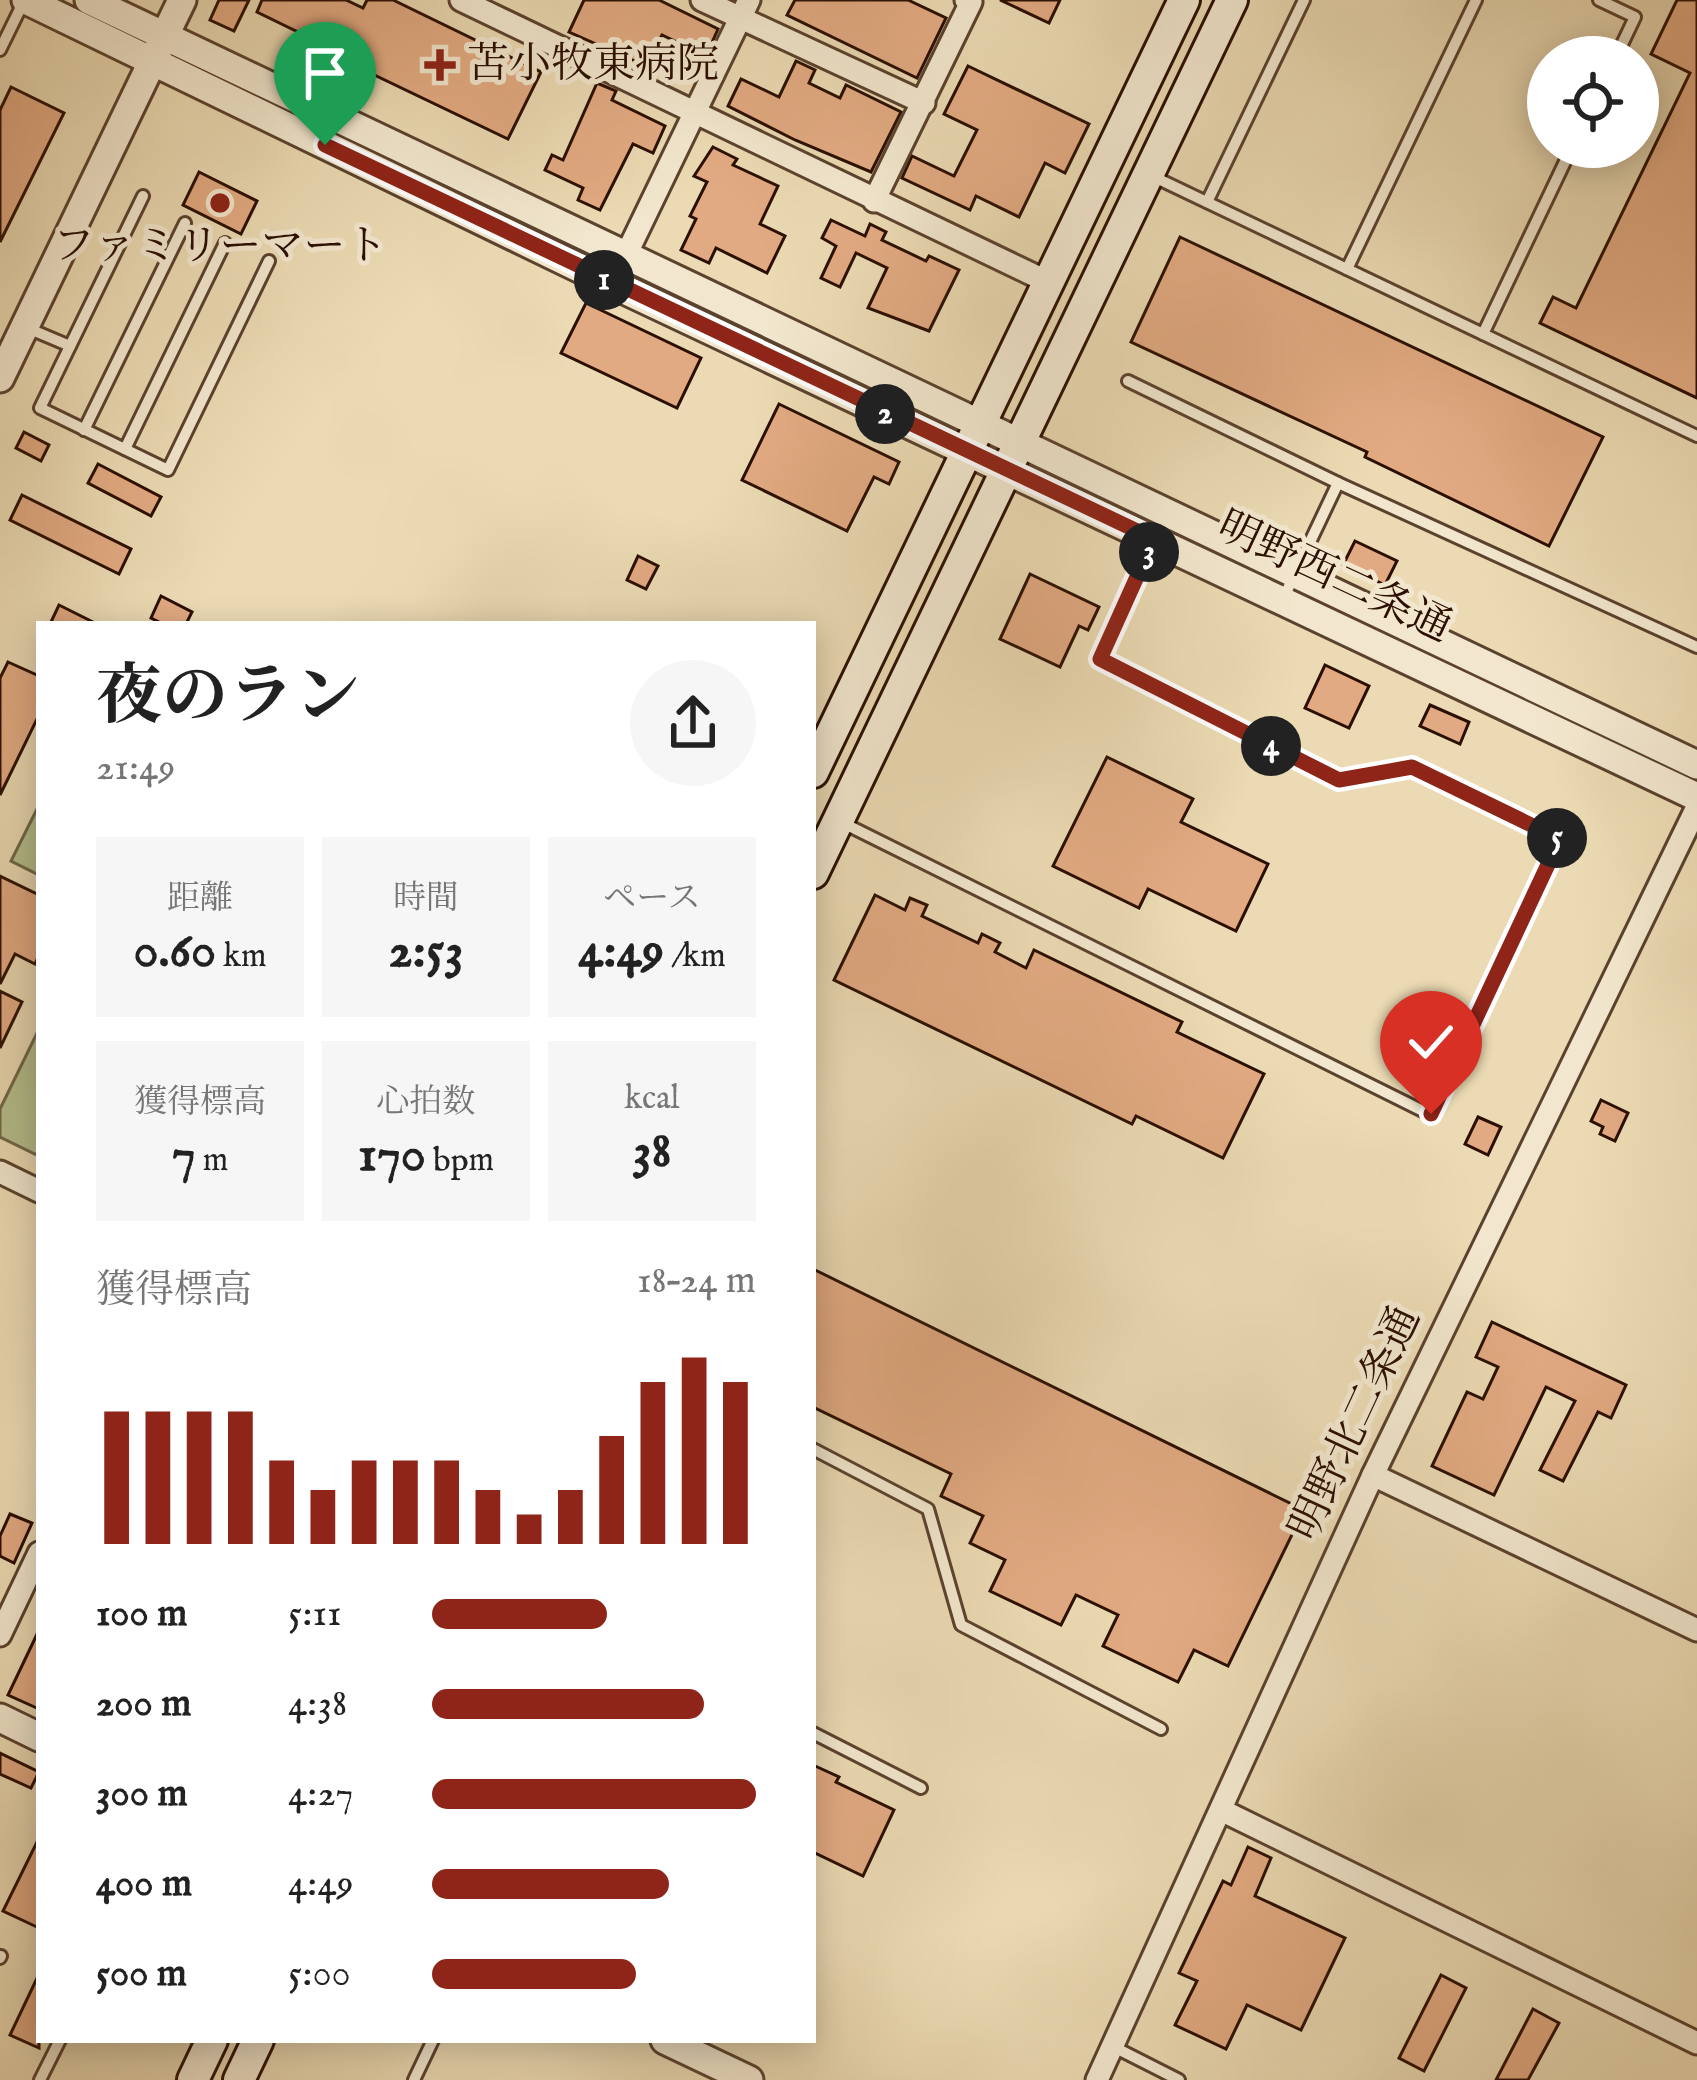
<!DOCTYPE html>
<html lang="ja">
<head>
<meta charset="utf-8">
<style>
	body { margin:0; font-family:"IM FELL English","Noto Serif JP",serif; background:#f6f6f6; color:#222; height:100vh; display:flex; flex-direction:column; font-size:45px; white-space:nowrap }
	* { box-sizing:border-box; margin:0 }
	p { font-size:39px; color:#767676 }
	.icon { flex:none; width:66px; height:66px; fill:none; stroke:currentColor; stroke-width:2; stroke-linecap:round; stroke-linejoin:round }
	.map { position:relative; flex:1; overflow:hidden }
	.drawer { position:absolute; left:36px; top:621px; width:780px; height:1422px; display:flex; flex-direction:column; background:#fff; border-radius:0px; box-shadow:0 6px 30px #0003 }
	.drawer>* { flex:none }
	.buttons { position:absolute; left:1527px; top:36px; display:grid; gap:24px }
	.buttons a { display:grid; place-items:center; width:132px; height:132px; border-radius:50%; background:#fff; box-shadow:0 6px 30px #0003; font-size:60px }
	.pin { position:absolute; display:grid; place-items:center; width:102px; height:102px; color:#fff; margin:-123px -51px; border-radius:50% 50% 50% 0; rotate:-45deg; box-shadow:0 0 12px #0007 }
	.pin .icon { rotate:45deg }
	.km { position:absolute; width:60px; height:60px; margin:-30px; border-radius:50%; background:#222; color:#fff; font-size:33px; line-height:60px; text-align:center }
	.round { display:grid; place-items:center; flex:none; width:126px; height:126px; border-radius:63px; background:#f6f6f6 }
	.headline { display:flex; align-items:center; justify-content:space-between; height:204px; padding:0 60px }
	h1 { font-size:66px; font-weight:700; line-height:90px }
	.figures { display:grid; grid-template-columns:repeat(3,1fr); gap:18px; height:204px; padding:12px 60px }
	.figures div { display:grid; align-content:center; border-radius:0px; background:#f6f6f6; text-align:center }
	.figures b { font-size:51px; font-weight:700 }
	.figures small { font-size:33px; font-weight:400 }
	.figures p { font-size:33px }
	.chart { height:336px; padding:24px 60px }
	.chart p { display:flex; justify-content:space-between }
	.chart svg { width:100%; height:216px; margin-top:12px; stroke:#8f2418; stroke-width:6 }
	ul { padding:0 60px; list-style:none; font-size:39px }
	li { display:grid; grid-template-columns:192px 144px 1fr; align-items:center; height:90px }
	li i { height:30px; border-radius:15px; background:#8f2418 }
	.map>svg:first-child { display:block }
	.green { fill:#b6c08e; stroke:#706848; stroke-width:3 }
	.building { fill:#e2aa82; stroke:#2b0f02; stroke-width:3 }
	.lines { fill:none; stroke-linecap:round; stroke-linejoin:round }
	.service-casing { stroke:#5b422e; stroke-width:16 }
	.minor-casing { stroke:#5b422e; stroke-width:27 }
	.tertiary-casing { stroke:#5b422e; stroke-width:33 }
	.secondary-casing { stroke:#2b0f02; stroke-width:36 }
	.service { stroke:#f2e7ce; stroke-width:10 }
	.minor { stroke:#f2e7ce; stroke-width:21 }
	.tertiary { stroke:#f2e7ce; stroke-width:27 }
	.secondary { stroke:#f2e7ce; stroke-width:30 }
	.route-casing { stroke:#fff; stroke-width:24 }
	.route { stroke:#8f2418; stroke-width:15 }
	.poi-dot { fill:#8f2418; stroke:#f2e7ce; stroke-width:4.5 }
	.labels { text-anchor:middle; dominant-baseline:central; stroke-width:10; stroke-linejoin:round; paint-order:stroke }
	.poi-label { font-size:42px; fill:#2b0f02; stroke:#f2e7ce; text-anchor:start }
	.street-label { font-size:42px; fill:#2b0f02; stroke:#f2e7ce }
</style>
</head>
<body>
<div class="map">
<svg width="1697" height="2080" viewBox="0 0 1697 2080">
	<rect width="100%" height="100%" fill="#ebdab3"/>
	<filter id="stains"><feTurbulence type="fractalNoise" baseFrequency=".00167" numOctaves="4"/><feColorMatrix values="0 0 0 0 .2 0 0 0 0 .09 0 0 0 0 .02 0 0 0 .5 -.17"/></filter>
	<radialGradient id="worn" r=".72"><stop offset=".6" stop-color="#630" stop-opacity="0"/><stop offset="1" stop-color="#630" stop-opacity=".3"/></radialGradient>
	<g class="green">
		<polygon points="39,805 39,875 11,861"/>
		<polygon points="39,1029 39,1156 0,1137 0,1109"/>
	</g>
	<g class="building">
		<polygon points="219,0 249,0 234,31 210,20"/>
		<polygon points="262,0 346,0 363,8 367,0 393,0 541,72 508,139 339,58 341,53 257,12"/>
		<polygon points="584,0 659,0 718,29 706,56 662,35 646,66 569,32"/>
		<polygon points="795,0 908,0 946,18 917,78 787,15"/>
		<polygon points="1000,0 1060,0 1049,23"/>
		<polygon points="1677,0 1697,0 1697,398 1540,323 1553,297 1576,308 1690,73 1651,54"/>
		<polygon points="796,61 815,70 809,83 840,98 846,85 901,112 871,172 795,140 728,106 741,79 779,97"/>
		<polygon points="968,66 1089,124 1065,173 1045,163 1019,217 976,196 970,210 902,178 912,156 954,176 977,130 944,114"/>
		<polygon points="597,83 616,91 612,100 665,126 653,153 633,144 600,210 578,200 583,188 545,170 552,155 563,160"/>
		<polygon points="11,87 64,113 0,242 0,110"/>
		<polygon points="713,147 737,159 733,165 778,186 760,224 785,236 767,273 716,248 709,263 681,250 696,219 690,216 707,182 694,176"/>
		<polygon points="199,172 257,201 241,234 183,205"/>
		<polygon points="831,220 865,236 870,224 886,232 882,240 926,261 929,256 959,270 929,331 868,308 887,268 856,253 840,287 821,278 836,246 822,238"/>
		<polygon points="1180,237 1603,437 1549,546 1365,457 1367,452 1131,342"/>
		<polygon points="586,303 701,358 677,408 561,353"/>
		<polygon points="779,404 899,462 889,484 874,477 847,531 742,480"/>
		<polygon points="24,432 49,445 41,461 16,448"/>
		<polygon points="98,464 161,497 151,516 88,483"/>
		<polygon points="22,495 131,549 119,574 10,520"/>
		<polygon points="1355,541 1397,561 1385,585 1343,565"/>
		<polygon points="638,556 658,566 646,589 627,580"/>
		<polygon points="1030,574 1099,607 1088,630 1079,626 1060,667 1000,639"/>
		<polygon points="161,596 192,612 186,624 163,624 151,618"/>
		<polygon points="59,605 97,624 50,624"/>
		<polygon points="8,662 39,676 39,715 0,795 0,678"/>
		<polygon points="1325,665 1369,686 1349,728 1305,708"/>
		<polygon points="1430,705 1469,722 1460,744 1420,726"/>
		<polygon points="1107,757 1193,799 1181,822 1268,864 1236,931 1148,889 1139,908 1053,866"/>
		<polygon points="0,876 39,895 39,955 35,964 15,954 0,984"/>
		<polygon points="875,895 905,910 910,898 927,905 922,916 978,943 982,934 1000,943 995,952 1026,968 1034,950 1182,1022 1177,1032 1264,1074 1223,1158 1136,1116 1132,1124 834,980"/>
		<polygon points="0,991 22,1002 0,1048"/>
		<polygon points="1601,1100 1628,1113 1615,1141 1600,1134 1603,1127 1591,1121"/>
		<polygon points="1478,1117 1501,1127 1488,1155 1465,1144"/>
		<polygon points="813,1269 1304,1510 1228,1666 1194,1650 1178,1682 1103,1646 1118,1615 1076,1595 1061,1625 990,1591 1005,1560 970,1543 983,1516 941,1496 951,1474 813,1407"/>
		<polygon points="1492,1322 1626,1385 1611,1418 1598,1412 1563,1481 1540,1470 1575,1401 1546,1387 1494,1495 1432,1466 1467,1392 1483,1399 1498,1367 1476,1357"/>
		<polygon points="10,1514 32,1523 14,1563 0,1556 0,1536"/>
		<polygon points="39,1630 39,1709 8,1695"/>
		<polygon points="0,1753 39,1772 31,1788 0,1774"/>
		<polygon points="813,1765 839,1777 836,1782 894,1810 863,1876 813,1852"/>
		<polygon points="39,1838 39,1928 3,1911"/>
		<polygon points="1248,1847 1271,1858 1255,1896 1345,1938 1301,2030 1247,2005 1226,2049 1175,2025 1197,1981 1179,1973 1223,1881 1231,1885"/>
		<polygon points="39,1974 39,2048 10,2035"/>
		<polygon points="1441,1975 1466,1988 1424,2071 1399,2058"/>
		<polygon points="1533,2009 1559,2023 1528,2080 1496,2080"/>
	</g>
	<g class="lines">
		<g class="service-casing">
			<g id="service">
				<polyline points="1599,0 1635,17 1616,57"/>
				<polyline points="0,50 23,3"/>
				<polyline points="1572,147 1483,334 1697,436"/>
				<polyline points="1150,175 1483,334"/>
				<polyline points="143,196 40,408 168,470 269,261"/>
				<polyline points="1207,202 1304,0"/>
				<polyline points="1347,269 1476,0"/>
				<polyline points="25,327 70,346"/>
				<polyline points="1128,381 1338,483 1697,647"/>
				<polyline points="84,430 185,223"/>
				<polyline points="125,449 225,243"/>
				<polyline points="1283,599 1338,483"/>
				<polyline points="841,822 1431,1115 1560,839 1412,767 1339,780 1099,659 1152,544"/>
				<polyline points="813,1449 928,1509 961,1625 1161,1729"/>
				<polyline points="813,1733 921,1788"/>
				<polyline points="0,1958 1,1956"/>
				<polyline points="1112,2046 1179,2080"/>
				<polyline points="40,2080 60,2040"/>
				<polyline points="414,2080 433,2040"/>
			</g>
		</g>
		<g class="minor-casing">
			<g id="minor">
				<polyline points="461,0 1048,282"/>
				<polyline points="702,0 924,103"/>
				<polyline points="874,201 971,2 966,0"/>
				<polyline points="612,284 749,0"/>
				<polyline points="0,1172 39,1191"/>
				<polyline points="1373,1475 1697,1630"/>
				<polyline points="0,1635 39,1553"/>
				<polyline points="1221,1810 1697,2043"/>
				<polyline points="1097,2080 1373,1475 1697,807"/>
			</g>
		</g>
		<g class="tertiary-casing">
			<g id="tertiary">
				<polyline points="26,0 612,284 1697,797"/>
				<polyline points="89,0 1697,765"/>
				<polyline points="0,378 182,0"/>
				<polyline points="0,1718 39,1737"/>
				<polyline points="665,2040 749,2080"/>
			</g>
		</g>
		<g class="secondary-casing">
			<g id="secondary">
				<polyline points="813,772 1184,0"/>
				<polyline points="813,873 1232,0"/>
				<polyline points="193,2080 212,2040"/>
				<polyline points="239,2080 258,2040"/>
			</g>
		</g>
		<use href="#service" class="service"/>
		<use href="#minor" class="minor"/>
		<use href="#tertiary" class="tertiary"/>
		<use href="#secondary" class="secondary"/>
	</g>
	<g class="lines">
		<g class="route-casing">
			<polyline id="route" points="325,145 1154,539 1100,659 1339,780 1412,767 1560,839 1431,1114"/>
		</g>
		<use href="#route" class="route"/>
	</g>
	<g class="poi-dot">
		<path d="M434 47h12v12h12v12h-12v12h-12v-12h-12v-12h12z"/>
		<circle cx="220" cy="203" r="12"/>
	</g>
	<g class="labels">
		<g class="poi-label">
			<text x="467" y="65">苫小牧東病院</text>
			<text x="220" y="247" text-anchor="middle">ファミリーマート</text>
		</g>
		<g class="street-label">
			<text transform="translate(1334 578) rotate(25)">明野西二条通</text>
			<text transform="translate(1356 1424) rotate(-65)">明野北二条通</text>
		</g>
	</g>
	<rect width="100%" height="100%" filter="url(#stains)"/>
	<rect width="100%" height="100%" fill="url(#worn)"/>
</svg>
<div class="buttons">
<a><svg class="icon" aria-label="locate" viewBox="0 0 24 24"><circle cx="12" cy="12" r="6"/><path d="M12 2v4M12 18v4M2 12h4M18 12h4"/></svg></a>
</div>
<div class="pin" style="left:325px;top:145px;background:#1e9e55"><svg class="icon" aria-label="arrive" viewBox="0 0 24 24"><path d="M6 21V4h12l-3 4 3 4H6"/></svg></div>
<div class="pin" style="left:1431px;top:1114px;background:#d93025"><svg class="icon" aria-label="check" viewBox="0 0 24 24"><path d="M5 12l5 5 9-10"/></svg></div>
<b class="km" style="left:604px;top:280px">1</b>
<b class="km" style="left:885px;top:414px">2</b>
<b class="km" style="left:1149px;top:552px">3</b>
<b class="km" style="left:1271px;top:746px">4</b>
<b class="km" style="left:1557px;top:838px">5</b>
<section class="drawer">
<div class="headline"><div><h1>夜のラン</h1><p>21:49</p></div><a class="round"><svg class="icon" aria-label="share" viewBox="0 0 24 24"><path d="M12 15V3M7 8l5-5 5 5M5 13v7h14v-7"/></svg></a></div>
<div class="figures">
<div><p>距離</p><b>0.60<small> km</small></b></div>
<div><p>時間</p><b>2:53</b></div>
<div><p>ペース</p><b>4:49<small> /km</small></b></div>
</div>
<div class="figures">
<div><p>獲得標高</p><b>7<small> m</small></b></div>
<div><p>心拍数</p><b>170<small> bpm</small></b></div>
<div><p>kcal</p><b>38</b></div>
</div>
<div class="chart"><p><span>獲得標高</span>18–24 m</p>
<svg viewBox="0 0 160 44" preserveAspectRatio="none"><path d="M5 44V17M15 44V17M25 44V17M35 44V17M45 44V27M55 44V33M65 44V27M75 44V27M85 44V27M95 44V33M105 44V38M115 44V33M125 44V22M135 44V11M145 44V6M155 44V11"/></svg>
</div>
<ul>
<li><b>100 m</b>5:11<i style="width:54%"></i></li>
<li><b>200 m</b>4:38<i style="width:84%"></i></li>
<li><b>300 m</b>4:27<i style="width:100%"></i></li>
<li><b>400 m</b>4:49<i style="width:73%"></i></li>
<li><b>500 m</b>5:00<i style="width:63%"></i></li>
</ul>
</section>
</div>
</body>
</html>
